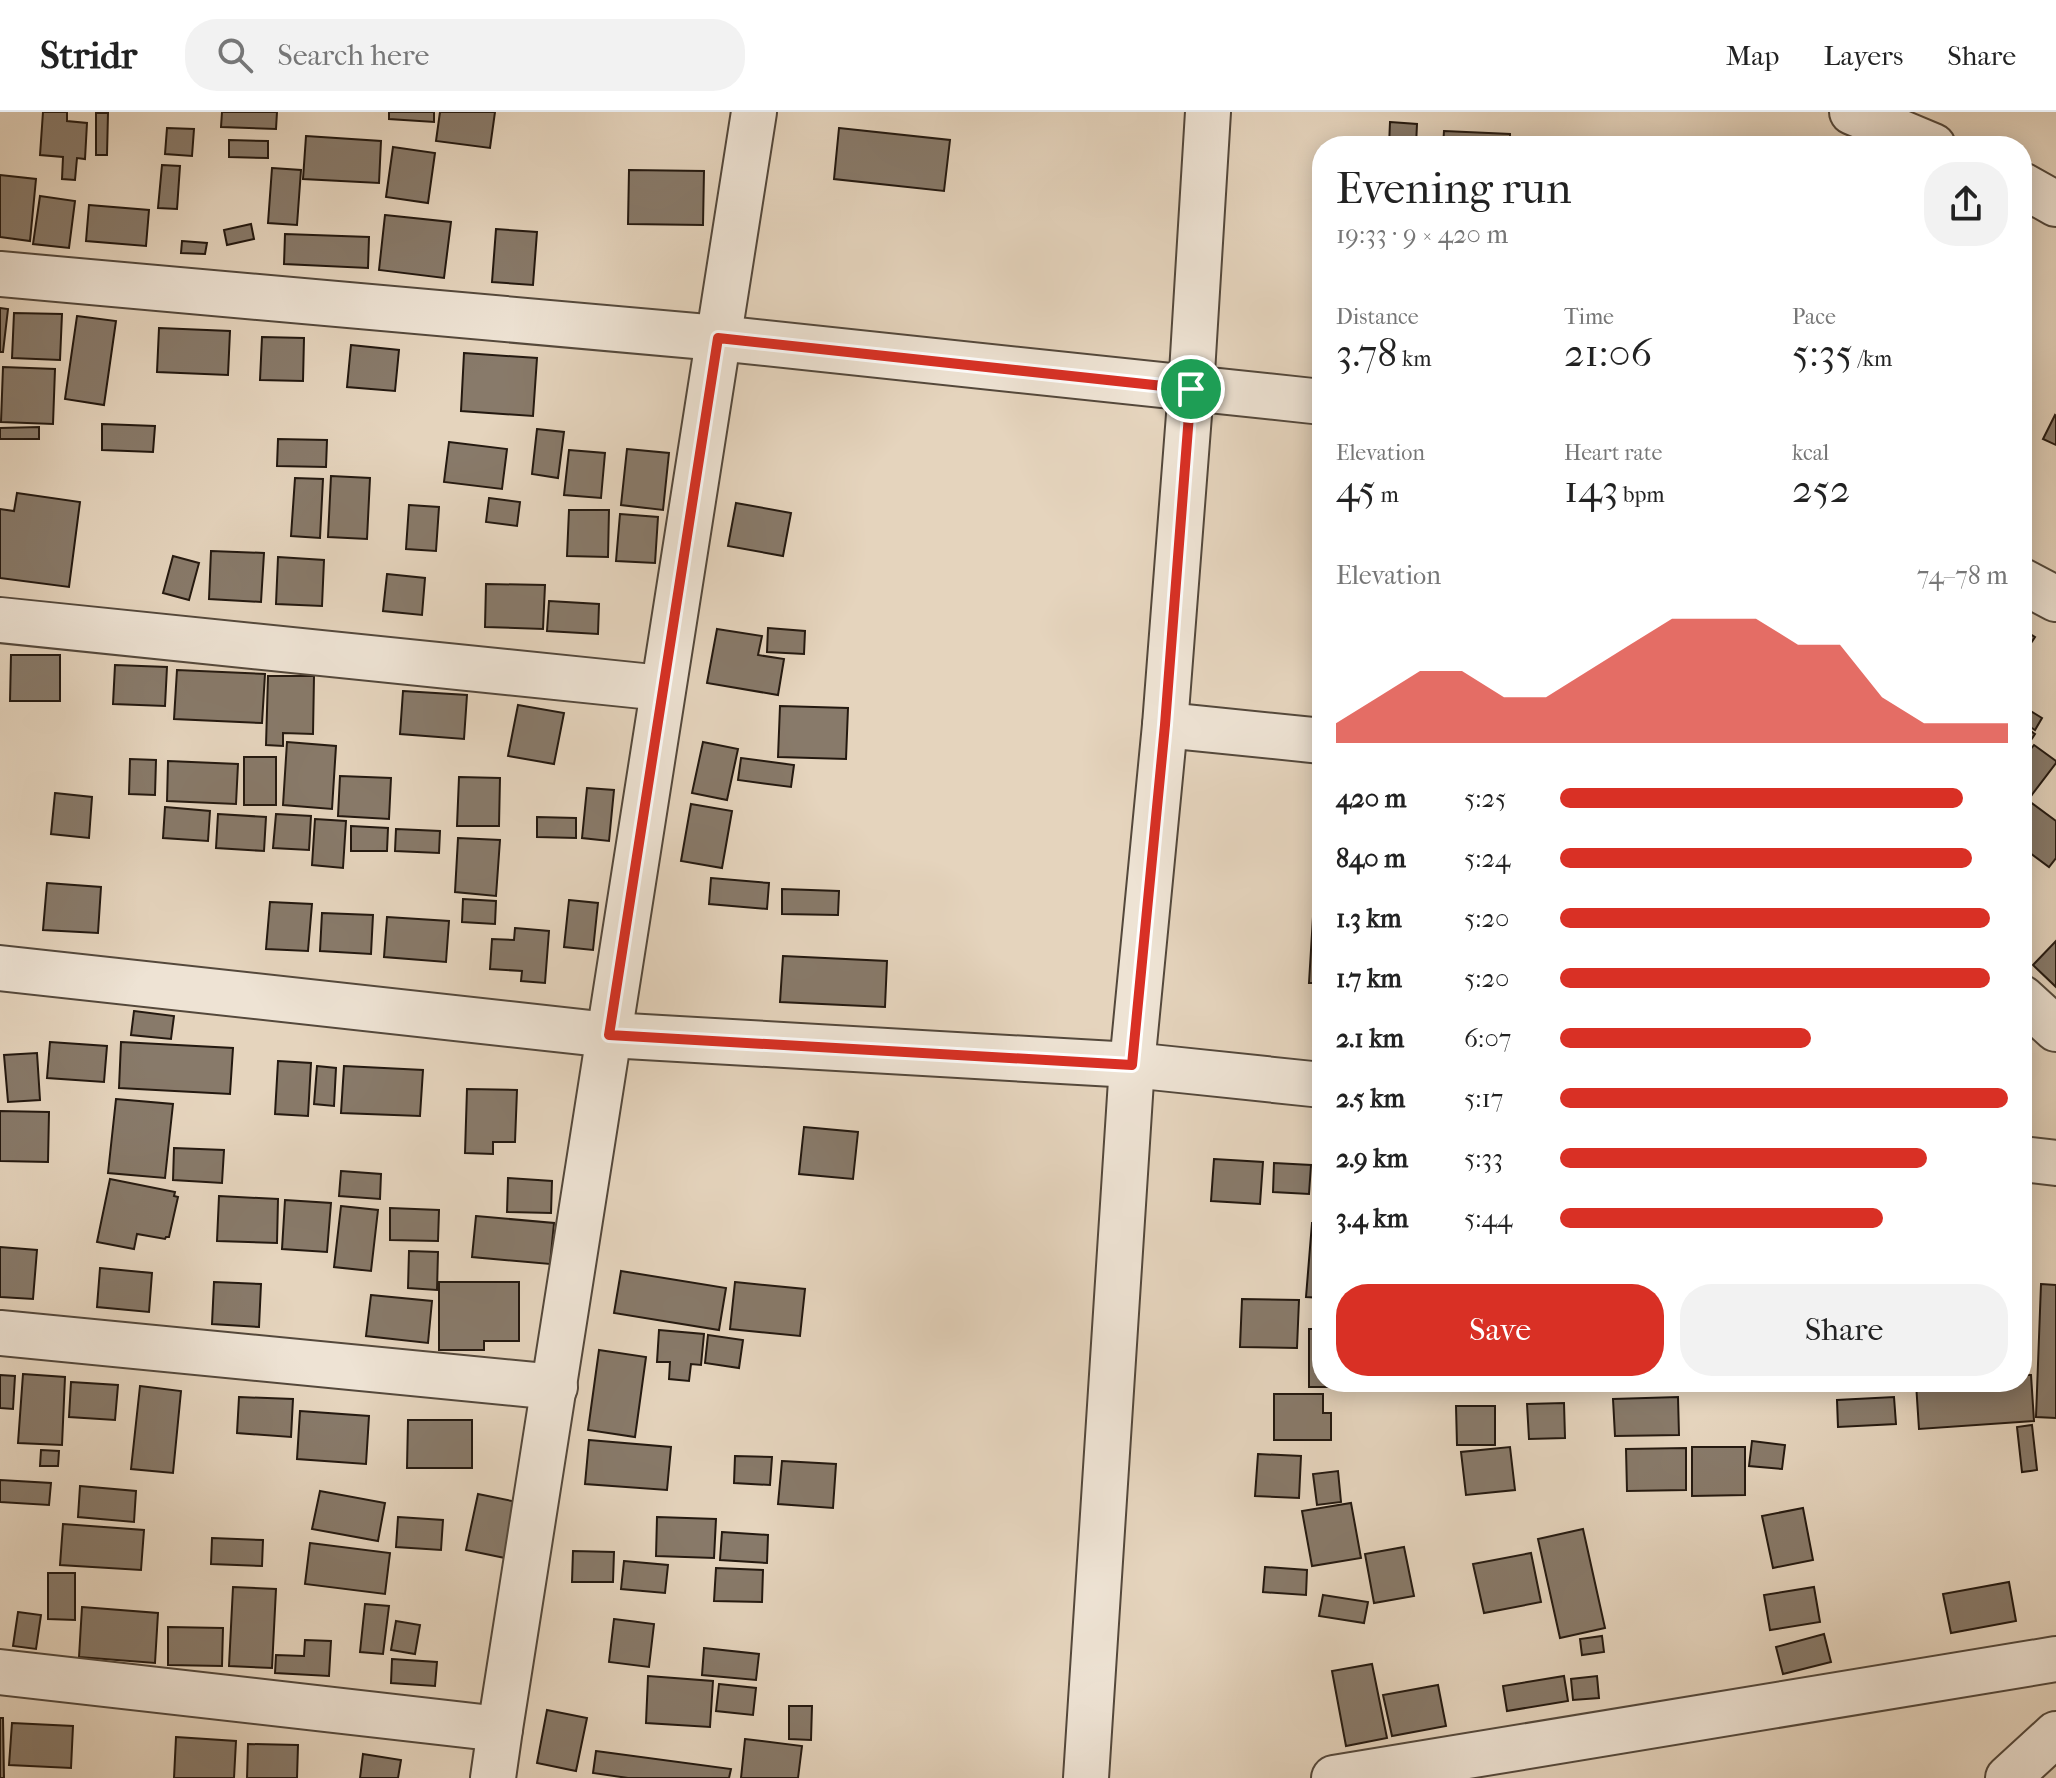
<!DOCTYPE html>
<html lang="en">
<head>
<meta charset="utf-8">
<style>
	body { margin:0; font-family:"IM FELL French Canon",serif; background:#f2f2f2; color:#222; height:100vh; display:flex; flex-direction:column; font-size:30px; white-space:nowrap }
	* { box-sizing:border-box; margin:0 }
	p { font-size:26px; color:#767676 }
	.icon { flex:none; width:44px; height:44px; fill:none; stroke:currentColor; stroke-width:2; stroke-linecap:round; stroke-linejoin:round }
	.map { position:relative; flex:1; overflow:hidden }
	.drawer { position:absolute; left:1312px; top:24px; width:720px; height:1256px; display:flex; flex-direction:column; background:#fff; border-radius:32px; box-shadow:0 4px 20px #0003 }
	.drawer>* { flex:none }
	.pin { position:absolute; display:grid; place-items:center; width:68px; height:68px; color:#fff; margin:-34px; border:4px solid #fff; border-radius:50%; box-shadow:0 2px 8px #0007 }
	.round { display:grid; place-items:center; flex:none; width:84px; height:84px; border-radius:32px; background:#f2f2f2 }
	.head { display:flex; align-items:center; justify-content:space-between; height:136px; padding:0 24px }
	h1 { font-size:44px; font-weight:600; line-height:60px }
	.metrics { display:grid; grid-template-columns:repeat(3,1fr); gap:12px; height:136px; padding:8px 24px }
	.metrics div { display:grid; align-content:center }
	.metrics b { font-size:40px; font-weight:600 }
	.metrics small { font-size:22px; font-weight:400 }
	.metrics p { font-size:22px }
	.chart { height:224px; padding:16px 24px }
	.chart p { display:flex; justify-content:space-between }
	.chart svg { width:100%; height:144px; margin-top:8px; fill:#d93025; opacity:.7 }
	.cta { display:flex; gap:16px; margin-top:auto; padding:16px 24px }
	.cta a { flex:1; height:92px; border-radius:32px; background:#d93025; color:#fff; font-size:32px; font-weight:600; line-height:92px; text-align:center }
	.cta a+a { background:#f2f2f2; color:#222 }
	ul { padding:0 24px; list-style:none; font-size:26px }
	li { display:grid; grid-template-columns:128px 96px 1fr; align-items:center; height:60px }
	li i { height:20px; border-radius:10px; background:#d93025 }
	header { display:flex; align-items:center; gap:48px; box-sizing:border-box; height:112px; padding:0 40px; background:#fff; border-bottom:2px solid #e0e0e0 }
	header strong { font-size:38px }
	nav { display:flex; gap:44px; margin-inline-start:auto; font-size:28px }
	.search { width:560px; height:72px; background:#f2f2f2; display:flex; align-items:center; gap:20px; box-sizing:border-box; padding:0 28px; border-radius:32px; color:#767676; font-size:30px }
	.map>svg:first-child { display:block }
	.building { fill:#887a6a; stroke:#241910; stroke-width:2 }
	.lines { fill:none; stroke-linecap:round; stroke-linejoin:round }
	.minor-casing { stroke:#54483b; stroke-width:48 }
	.minor { stroke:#eee3d4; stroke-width:44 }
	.route-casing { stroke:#fff; stroke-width:16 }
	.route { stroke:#d93025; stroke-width:10 }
</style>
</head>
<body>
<header>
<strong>Stridr</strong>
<div class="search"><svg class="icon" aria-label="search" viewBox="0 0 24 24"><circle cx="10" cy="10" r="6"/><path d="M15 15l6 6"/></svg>Search here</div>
<nav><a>Map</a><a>Layers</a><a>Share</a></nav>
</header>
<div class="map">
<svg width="2056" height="1666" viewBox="0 0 2056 1666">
	<rect width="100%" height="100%" fill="#e5d4bd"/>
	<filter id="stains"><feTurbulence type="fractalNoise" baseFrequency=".0025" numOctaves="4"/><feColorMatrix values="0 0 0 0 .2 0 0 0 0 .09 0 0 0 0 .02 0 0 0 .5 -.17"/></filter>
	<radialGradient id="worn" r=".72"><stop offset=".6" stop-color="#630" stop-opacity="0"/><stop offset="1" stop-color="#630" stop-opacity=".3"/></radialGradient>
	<g class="building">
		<polygon points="43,0 67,0 67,9 87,11 85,47 77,46 75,68 62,67 63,45 40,43"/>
		<polygon points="222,0 277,0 276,17 221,15"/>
		<polygon points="389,0 434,0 434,10 389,7"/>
		<polygon points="440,0 495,0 490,36 436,29"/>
		<polygon points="96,1 108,1 107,43 96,43"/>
		<polygon points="1390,10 1417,12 1416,34 1389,34"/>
		<polygon points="167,16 194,17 192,44 165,42"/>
		<polygon points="839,16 950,28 944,79 834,67"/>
		<polygon points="1444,19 1510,22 1510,34 1443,34"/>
		<polygon points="306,24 381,29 379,71 303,67"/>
		<polygon points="229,28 268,29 268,46 229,45"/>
		<polygon points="393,35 435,41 428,91 386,85"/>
		<polygon points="162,53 180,54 177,97 158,96"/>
		<polygon points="272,56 301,58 297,113 268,111"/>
		<polygon points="629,58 704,59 703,113 628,112"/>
		<polygon points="0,63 36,67 30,129 0,125"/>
		<polygon points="40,84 75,89 69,136 33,132"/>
		<polygon points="89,93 149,98 146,134 86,129"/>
		<polygon points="385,103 451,110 444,166 379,158"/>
		<polygon points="251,112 254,127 227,133 224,118"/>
		<polygon points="496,117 537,120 533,173 492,170"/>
		<polygon points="285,122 369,125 368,156 284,152"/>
		<polygon points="182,129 207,131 205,142 181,141"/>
		<polygon points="0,196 8,197 3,240 0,240"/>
		<polygon points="14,201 62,202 60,248 12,246"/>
		<polygon points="77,204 116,209 104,293 65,287"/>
		<polygon points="159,216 230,219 228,263 157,260"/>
		<polygon points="262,225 304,226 303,269 260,268"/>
		<polygon points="351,233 399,238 395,279 347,275"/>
		<polygon points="464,241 537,246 533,304 461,299"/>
		<polygon points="3,255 55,257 53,312 1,310"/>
		<polygon points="2055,303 2056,304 2056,333 2043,327"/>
		<polygon points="102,312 155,314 153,340 102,338"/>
		<polygon points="39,315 39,327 0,327 0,316"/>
		<polygon points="537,317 564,320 558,366 532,362"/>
		<polygon points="278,327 327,328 326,355 277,354"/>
		<polygon points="449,330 507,337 502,377 444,370"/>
		<polygon points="627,337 669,341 663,398 621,393"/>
		<polygon points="569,338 605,341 601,386 564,383"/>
		<polygon points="331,364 370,366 367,427 328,425"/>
		<polygon points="295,366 323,367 320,426 291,424"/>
		<polygon points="17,381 80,390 69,475 0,466 0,397 14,399"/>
		<polygon points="489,386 520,390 517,414 486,410"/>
		<polygon points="736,391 791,401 783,444 728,434"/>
		<polygon points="409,393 439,395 436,439 406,437"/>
		<polygon points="569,398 609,398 608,445 567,444"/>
		<polygon points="620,402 658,405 655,451 616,449"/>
		<polygon points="211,439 264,441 261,490 209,487"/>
		<polygon points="173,444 199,451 189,488 163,481"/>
		<polygon points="278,445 324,448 322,494 276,492"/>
		<polygon points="387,462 425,466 422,503 383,499"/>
		<polygon points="486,472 545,473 543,517 485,515"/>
		<polygon points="549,489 599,492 598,522 547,519"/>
		<polygon points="768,516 805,519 804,542 767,540"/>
		<polygon points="717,517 762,524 758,543 784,547 778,583 707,571"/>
		<polygon points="2022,517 2035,525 2022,545"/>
		<polygon points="11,543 60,543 60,589 10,589"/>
		<polygon points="115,553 167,555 165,594 113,592"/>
		<polygon points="177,558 265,562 262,611 174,607"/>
		<polygon points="268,564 314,564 313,622 283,621 283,634 266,633"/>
		<polygon points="403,579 467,583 464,627 400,622"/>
		<polygon points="518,593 564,601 554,652 508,644"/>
		<polygon points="780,594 848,596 846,647 778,645"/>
		<polygon points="2024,595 2042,606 2035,618 2022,610 2022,599"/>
		<polygon points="2022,613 2035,622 2022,642"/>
		<polygon points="287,630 336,634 332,697 283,693"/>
		<polygon points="703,630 738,637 727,688 692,681"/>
		<polygon points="2034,633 2056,649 2056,651 2031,684 2022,677 2022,648"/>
		<rect x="244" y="645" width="32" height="48"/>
		<polygon points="741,646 794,653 791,675 738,668"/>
		<polygon points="130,647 156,648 155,683 129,682"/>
		<polygon points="168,649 238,652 236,692 167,689"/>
		<polygon points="340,664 391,666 389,707 338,704"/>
		<polygon points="459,665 500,666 499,714 457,714"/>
		<polygon points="587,676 614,678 609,729 582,726"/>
		<polygon points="55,681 92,685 89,726 51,722"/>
		<polygon points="2022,684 2056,709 2056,746 2049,755 2022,735"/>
		<polygon points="691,692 732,699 722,756 681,749"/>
		<polygon points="165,695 210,699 208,729 163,726"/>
		<polygon points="218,702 266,705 264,739 216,736"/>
		<polygon points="276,702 311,704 309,738 273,736"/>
		<polygon points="537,705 576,706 576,726 537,725"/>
		<polygon points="315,707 346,709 343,756 312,753"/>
		<polygon points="351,714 388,716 387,739 351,739"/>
		<polygon points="396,717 440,719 439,741 395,739"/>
		<polygon points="458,726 500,728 496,784 455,780"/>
		<polygon points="711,766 769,771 767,797 709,792"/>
		<polygon points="47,771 101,775 98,821 43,818"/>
		<polygon points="782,777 839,779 838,803 782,802"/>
		<polygon points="463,787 496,789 495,812 462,810"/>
		<polygon points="569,788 598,791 593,838 564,835"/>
		<polygon points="270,790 312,792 308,839 266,837"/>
		<polygon points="322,801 373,803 371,842 320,839"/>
		<polygon points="387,805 449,809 446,850 384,845"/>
		<polygon points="1313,805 1322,805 1322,871 1309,871"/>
		<polygon points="515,816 549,819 545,871 521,869 522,859 490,857 492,827 514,828"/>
		<polygon points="2056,829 2056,875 2033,853"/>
		<polygon points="783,844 887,849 885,895 780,890"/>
		<polygon points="134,899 174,904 171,927 131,923"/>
		<polygon points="50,930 107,934 104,970 47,966"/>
		<polygon points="121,930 233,936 230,982 119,976"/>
		<polygon points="37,941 40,988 8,990 4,943"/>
		<polygon points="278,949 311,951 308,1004 275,1002"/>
		<polygon points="317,954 336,956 334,994 314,992"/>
		<polygon points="344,954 423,958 420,1004 341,1001"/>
		<polygon points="467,977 517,978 515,1030 493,1030 493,1042 465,1041"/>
		<polygon points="116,987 173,992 165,1066 108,1061"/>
		<polygon points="0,999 49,1000 48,1050 0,1049"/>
		<polygon points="804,1015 858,1020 853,1067 799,1062"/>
		<polygon points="174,1036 224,1038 222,1071 173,1068"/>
		<polygon points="1214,1047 1263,1050 1260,1092 1211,1089"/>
		<polygon points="1274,1051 1311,1053 1309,1082 1273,1080"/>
		<polygon points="341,1059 381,1062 380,1087 339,1084"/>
		<polygon points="508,1066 552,1069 551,1101 507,1100"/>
		<polygon points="110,1067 175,1080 174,1084 178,1085 169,1125 166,1125 165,1127 137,1122 134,1137 97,1130"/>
		<polygon points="219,1084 278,1087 277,1131 217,1129"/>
		<polygon points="285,1088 331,1091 327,1140 282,1137"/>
		<polygon points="341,1094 378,1098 371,1159 334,1155"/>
		<polygon points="390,1096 439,1098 438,1129 390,1128"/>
		<polygon points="476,1104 554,1111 550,1152 472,1145"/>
		<polygon points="1312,1111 1322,1112 1322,1186 1306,1185"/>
		<polygon points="0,1135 37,1138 33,1187 0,1185"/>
		<polygon points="409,1139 438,1140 437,1178 408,1176"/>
		<polygon points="100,1156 152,1161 149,1200 97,1195"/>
		<polygon points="621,1159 726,1176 719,1218 614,1201"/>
		<polygon points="214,1170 261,1172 259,1215 212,1212"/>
		<polygon points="439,1170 519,1170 519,1229 484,1229 484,1238 439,1238"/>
		<polygon points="735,1170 805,1177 800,1224 730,1217"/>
		<polygon points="2041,1172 2056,1173 2056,1306 2036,1305"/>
		<polygon points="371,1183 432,1189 428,1231 366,1224"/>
		<polygon points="1242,1187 1299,1188 1297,1236 1240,1235"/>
		<polygon points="1309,1217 1322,1217 1322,1270 1348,1270 1348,1275 1309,1275"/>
		<polygon points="659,1218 704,1222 701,1253 691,1252 689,1269 669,1267 670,1250 657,1250"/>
		<polygon points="708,1223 743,1228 739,1256 705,1251"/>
		<polygon points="599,1238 646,1245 635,1325 588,1318"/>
		<polygon points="23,1262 65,1265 62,1333 18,1331"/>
		<polygon points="0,1263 15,1264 13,1297 0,1296"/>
		<polygon points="2022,1263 2031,1263 2034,1309 1919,1317 1916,1271 2022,1270"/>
		<polygon points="71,1270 118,1273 115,1308 69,1305"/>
		<polygon points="140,1274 181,1279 173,1361 131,1357"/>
		<polygon points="1274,1282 1323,1282 1323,1301 1331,1301 1331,1328 1274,1328"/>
		<polygon points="239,1285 293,1287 291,1325 237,1321"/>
		<polygon points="1678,1285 1679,1323 1615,1324 1613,1287"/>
		<polygon points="1894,1285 1896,1312 1838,1315 1837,1288"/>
		<polygon points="1564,1291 1565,1326 1529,1327 1527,1292"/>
		<polygon points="1456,1294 1495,1294 1495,1333 1457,1333"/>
		<polygon points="300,1299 369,1304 366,1352 297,1347"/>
		<polygon points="408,1308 472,1308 472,1356 407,1356"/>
		<polygon points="2032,1313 2037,1358 2022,1360 2017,1315"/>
		<polygon points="589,1328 671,1335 667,1378 585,1372"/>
		<polygon points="1752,1329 1785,1333 1782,1357 1749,1354"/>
		<polygon points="1510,1335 1515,1378 1466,1383 1461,1340"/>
		<polygon points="1692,1335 1745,1335 1745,1383 1692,1384"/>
		<polygon points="1686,1336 1686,1378 1627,1379 1626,1337"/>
		<polygon points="41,1338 59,1339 58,1354 40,1354"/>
		<polygon points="1258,1342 1301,1344 1299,1386 1255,1384"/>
		<polygon points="735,1344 772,1345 770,1373 734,1371"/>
		<polygon points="782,1349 836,1352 833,1396 778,1392"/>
		<polygon points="1338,1359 1341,1390 1317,1393 1313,1362"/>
		<polygon points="0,1368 51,1371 49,1393 0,1390"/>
		<polygon points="80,1374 136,1379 134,1410 78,1405"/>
		<polygon points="320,1379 385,1391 378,1429 312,1417"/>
		<polygon points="478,1382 517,1390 505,1446 466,1438"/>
		<polygon points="1351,1391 1361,1446 1312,1454 1302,1399"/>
		<polygon points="1803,1396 1813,1448 1773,1456 1762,1404"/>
		<polygon points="398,1405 443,1408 441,1438 396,1435"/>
		<polygon points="657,1405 716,1407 714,1446 656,1444"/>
		<polygon points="63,1412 144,1418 141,1458 60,1453"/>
		<polygon points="1583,1417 1605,1516 1560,1526 1538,1427"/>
		<polygon points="722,1420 768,1423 767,1451 720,1448"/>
		<polygon points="212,1426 263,1428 262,1454 211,1452"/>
		<polygon points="310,1431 390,1441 385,1482 305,1472"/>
		<polygon points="1404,1435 1414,1484 1374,1491 1365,1442"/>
		<polygon points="573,1439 614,1440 613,1470 572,1470"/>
		<polygon points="1531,1441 1541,1490 1484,1501 1473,1452"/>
		<polygon points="624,1449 668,1453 665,1481 621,1477"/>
		<polygon points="1265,1455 1307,1458 1306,1483 1263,1480"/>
		<polygon points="716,1456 763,1458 762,1490 714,1489"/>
		<polygon points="48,1461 75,1461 75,1508 48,1507"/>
		<polygon points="2009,1470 2016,1509 1951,1521 1943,1482"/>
		<polygon points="233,1475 276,1477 272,1556 229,1554"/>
		<polygon points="1814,1475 1820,1510 1770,1518 1764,1483"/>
		<polygon points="1323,1483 1368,1490 1364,1511 1319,1504"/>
		<polygon points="365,1492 389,1494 383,1542 360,1540"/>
		<polygon points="82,1495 158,1501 155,1551 79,1545"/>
		<polygon points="18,1500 41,1503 36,1537 13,1534"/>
		<polygon points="614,1507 654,1512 649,1555 609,1550"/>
		<polygon points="396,1509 420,1513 415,1542 391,1538"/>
		<polygon points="168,1515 223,1516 222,1554 168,1553"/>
		<polygon points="1824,1522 1831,1550 1783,1562 1776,1535"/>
		<polygon points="1602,1524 1604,1540 1582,1543 1580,1527"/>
		<polygon points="305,1528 331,1529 329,1564 275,1561 276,1543 304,1544"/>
		<polygon points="704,1536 759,1542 756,1568 702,1563"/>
		<polygon points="392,1547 437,1550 435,1574 391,1571"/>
		<polygon points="1372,1552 1387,1626 1346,1634 1332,1559"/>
		<polygon points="648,1564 713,1569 710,1615 646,1611"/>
		<polygon points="1564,1564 1568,1589 1507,1599 1503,1574"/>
		<polygon points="1597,1564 1599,1586 1573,1588 1571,1567"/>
		<polygon points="719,1572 756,1576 753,1603 716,1599"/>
		<polygon points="1438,1573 1446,1614 1392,1624 1383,1583"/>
		<polygon points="789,1594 812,1594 811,1628 789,1627"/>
		<polygon points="547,1598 587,1606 576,1659 537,1651"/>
		<polygon points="0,1606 3,1606 4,1666 0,1666"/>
		<polygon points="12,1611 73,1614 71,1656 9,1653"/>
		<polygon points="176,1625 236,1629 234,1666 174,1666"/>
		<polygon points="745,1627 802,1634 798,1666 741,1666"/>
		<polygon points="248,1632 298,1633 297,1666 247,1666"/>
		<polygon points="596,1639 731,1657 729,1666 628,1666 593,1661"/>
		<polygon points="363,1642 401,1648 398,1666 360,1666"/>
	</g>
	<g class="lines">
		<g class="minor-casing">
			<g id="minor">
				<polyline points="1852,0 1933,34"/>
				<polyline points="2022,73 2056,92"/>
				<polyline points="0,162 718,226 1322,290"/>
				<polyline points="2022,469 2056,487"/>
				<polyline points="0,508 662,576"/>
				<polyline points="1165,613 1322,629"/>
				<polyline points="0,856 609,923 1132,953 1322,973"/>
				<polyline points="2022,886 2056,917"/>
				<polyline points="2022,1047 2056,1051"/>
				<polyline points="0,1221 555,1275"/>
				<polyline points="0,1560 500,1617"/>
				<path d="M493 1666 500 1617C587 1078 666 538 754 0"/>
				<polyline points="1086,1666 1132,953 1165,613 1191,277 1208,0"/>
				<polyline points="1334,1666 2056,1547"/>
				<polyline points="2008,1666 2056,1622"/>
			</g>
		</g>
		<use href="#minor" class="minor"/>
	</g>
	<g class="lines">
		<g class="route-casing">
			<polygon id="route" points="718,226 1191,277 1165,613 1132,953 609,923"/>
		</g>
		<use href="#route" class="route"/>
	</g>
	<rect width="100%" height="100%" filter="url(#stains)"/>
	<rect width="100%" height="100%" fill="url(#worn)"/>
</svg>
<div class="pin" style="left:1191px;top:277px;background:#1e9e55"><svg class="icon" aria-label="arrive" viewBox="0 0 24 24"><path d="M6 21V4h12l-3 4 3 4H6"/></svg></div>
<section class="drawer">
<div class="head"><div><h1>Evening run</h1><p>19:33 · 9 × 420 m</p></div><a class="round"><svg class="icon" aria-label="share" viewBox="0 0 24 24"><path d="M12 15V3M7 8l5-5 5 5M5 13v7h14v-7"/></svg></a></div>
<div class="metrics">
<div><p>Distance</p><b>3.78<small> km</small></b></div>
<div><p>Time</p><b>21:06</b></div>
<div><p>Pace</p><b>5:35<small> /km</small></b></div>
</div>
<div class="metrics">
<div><p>Elevation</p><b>45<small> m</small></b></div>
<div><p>Heart rate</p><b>143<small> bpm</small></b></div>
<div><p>kcal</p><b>252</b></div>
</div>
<div class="chart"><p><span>Elevation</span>74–78 m</p>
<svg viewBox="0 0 160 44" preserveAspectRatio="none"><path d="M0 44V38L10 30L20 22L30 22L40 30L50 30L60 22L70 14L80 6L90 6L100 6L110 14L120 14L130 30L140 38L150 38L160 38V44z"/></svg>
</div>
<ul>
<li><b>420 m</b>5:25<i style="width:90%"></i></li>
<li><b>840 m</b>5:24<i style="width:92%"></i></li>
<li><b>1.3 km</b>5:20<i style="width:96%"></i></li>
<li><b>1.7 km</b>5:20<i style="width:96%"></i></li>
<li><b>2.1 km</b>6:07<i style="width:56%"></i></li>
<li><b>2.5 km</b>5:17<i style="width:100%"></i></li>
<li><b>2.9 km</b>5:33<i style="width:82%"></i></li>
<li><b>3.4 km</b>5:44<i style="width:72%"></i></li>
</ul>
<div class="cta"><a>Save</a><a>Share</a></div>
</section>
</div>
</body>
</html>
